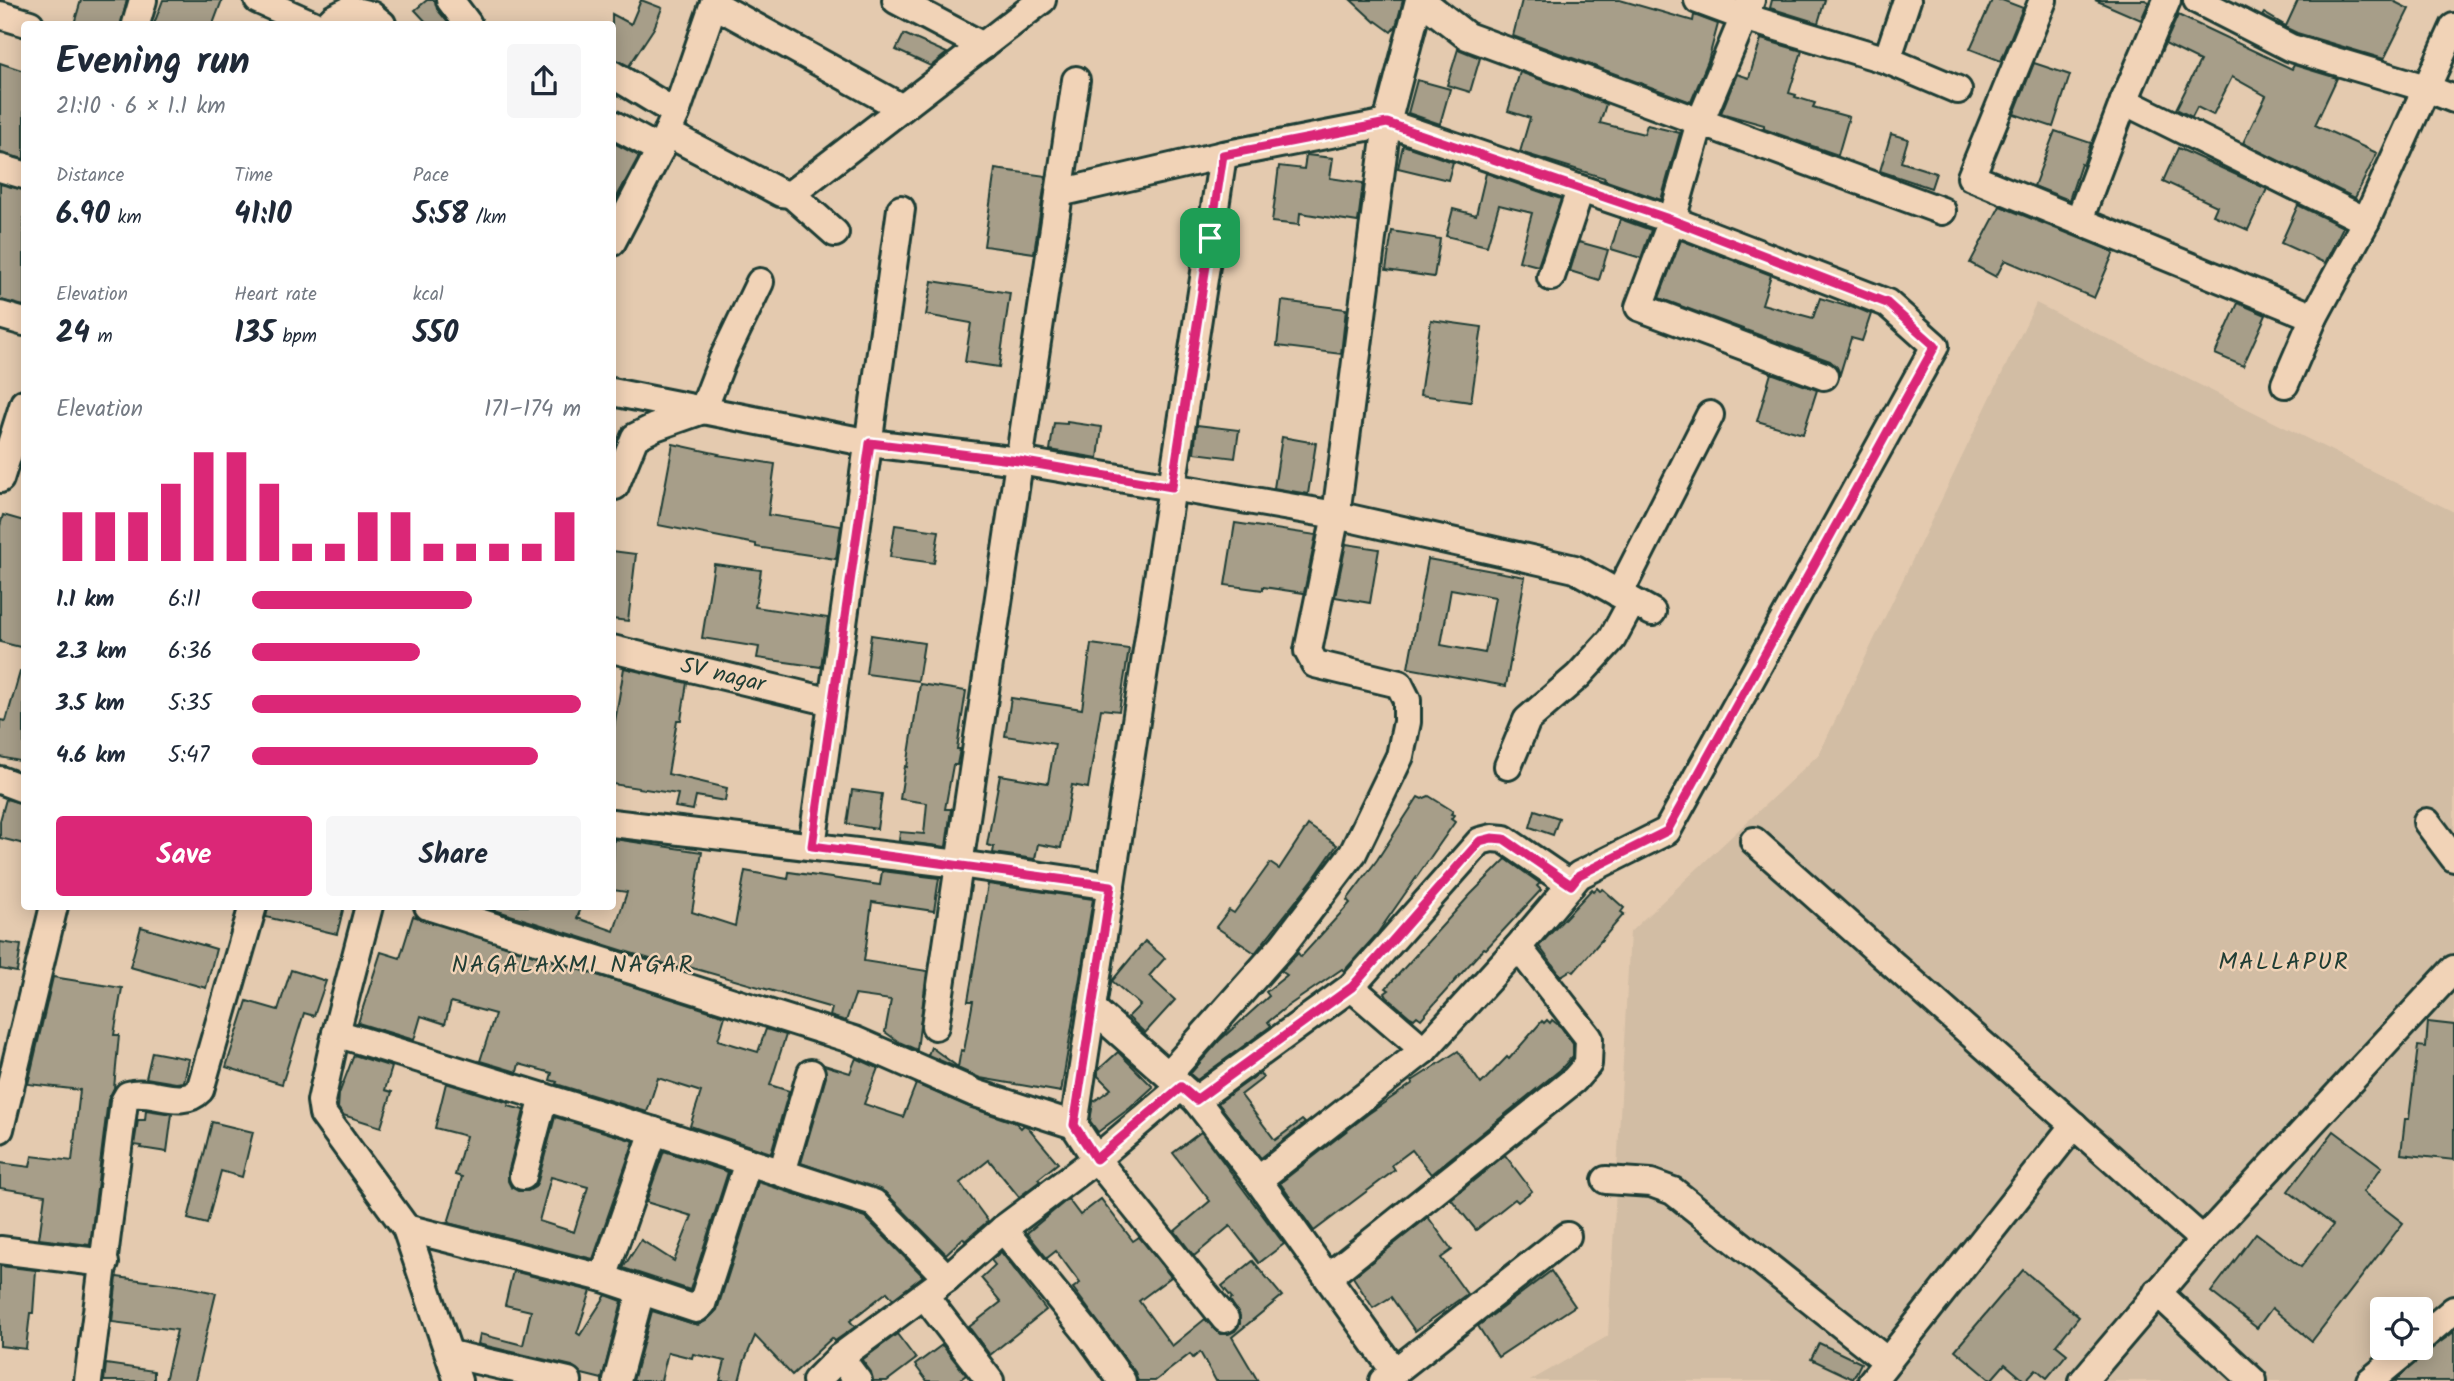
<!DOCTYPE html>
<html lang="en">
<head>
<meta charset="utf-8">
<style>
	body { margin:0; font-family:Kalam,sans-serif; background:#f6f6f7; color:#1f2937; height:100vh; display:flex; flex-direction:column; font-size:26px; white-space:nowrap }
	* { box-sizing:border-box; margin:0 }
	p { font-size:23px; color:#747a83 }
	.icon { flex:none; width:38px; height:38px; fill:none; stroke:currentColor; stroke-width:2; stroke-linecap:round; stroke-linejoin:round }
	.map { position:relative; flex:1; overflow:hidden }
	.drawer { position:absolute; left:21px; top:21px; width:595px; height:889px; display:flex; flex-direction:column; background:#fff; border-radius:7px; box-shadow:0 4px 18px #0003 }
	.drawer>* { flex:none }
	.controls { position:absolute; left:2370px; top:1297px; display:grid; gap:14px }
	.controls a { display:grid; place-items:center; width:63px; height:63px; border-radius:7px; background:#fff; box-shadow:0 4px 18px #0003; font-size:35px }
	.pin { position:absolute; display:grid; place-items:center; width:60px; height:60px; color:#fff; margin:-30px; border-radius:14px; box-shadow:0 4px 10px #0006 }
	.round { display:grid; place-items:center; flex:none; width:74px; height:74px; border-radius:7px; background:#f6f6f7 }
	.headline { display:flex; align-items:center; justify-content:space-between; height:119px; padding:0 35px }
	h1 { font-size:38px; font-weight:700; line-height:52px }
	.figures { display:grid; grid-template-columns:repeat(3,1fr); gap:10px; height:119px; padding:7px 35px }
	.figures div { display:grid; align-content:center }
	.figures b { font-size:30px; font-weight:700 }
	.figures small { font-size:19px; font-weight:400 }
	.figures p { font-size:19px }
	.chart { height:196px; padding:14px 35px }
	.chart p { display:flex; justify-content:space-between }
	.chart svg { width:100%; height:126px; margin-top:7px; stroke:#db2777; stroke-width:6 }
	.button { display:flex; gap:14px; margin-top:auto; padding:14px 35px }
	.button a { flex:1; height:80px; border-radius:7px; background:#db2777; color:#fff; font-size:28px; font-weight:700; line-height:80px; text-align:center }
	.button a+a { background:#f6f6f7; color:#1f2937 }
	ul { padding:0 35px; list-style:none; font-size:23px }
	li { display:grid; grid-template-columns:112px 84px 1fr; align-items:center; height:52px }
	li i { height:18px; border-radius:9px; background:#db2777 }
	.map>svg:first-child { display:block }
	.built { fill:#d2bda4; fill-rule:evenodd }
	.building { fill:#a79e89; stroke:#1f3d34; stroke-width:2; fill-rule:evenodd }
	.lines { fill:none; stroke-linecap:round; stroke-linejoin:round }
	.minor-casing { stroke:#1f3d34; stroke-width:32 }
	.minor { stroke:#f1d3b7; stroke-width:26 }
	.route-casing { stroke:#fff; stroke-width:14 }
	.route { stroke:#db2777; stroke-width:9 }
	.labels { text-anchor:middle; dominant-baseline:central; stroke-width:5; stroke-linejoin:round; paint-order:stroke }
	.street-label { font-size:23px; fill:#1f3d34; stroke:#f1d3b7 }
	.neighbourhood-label { font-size:24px; letter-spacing:2px; fill:#1f3d34; stroke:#f1d3b7 }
</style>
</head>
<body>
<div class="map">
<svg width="2454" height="1381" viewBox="0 0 2454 1381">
	<rect width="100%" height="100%" fill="#e4caaf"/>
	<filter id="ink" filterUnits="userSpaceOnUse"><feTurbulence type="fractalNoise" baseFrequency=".0143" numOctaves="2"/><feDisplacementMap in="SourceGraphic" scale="14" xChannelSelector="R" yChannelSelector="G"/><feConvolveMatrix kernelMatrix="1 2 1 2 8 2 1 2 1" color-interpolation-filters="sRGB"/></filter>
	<g filter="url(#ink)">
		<path class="built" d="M2036 303 2454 512V1381H1530L1608 1336 1630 932 1819 754ZM2382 1309H2420V1348H2382Z"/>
		<g class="building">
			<polygon points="81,0 127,0 121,24 74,24"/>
			<polygon points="163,0 222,0 213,24 154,24"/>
			<polygon points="427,0 435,0 437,9 449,24 428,24 415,10"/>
			<polygon points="641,0 662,8 654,28 629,66 612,58 612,14 631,24"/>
			<polygon points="1351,0 1403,0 1396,26 1391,32 1376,21 1375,22"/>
			<polygon points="1522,0 1620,0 1693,21 1694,15 1718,24 1708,61 1691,102 1513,36"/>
			<polygon points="1772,0 1825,0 1818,23 1770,8"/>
			<polygon points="1992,0 2002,0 2023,8 2001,61 1970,49"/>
			<polygon points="2095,0 2145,0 2149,2 2141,20"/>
			<polygon points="2298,0 2391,0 2409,9 2384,59 2297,33 2262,16 2264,13 2286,26"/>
			<polygon points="2178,15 2292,69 2294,65 2337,78 2315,125 2377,153 2355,198 2243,143 2266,96 2232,77 2213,115 2197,107 2192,117 2176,109 2200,61 2165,44"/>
			<polygon points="904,34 947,53 931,66 896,50"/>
			<polygon points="1761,39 1802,51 1789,93 1796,95 1795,97 1815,103 1813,107 1849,117 1838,155 1764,129 1764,125 1721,113 1737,74 1749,78"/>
			<polygon points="1458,49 1480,58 1470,92 1447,85"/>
			<polygon points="0,63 24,71 24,159 0,153"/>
			<polygon points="2034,63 2070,75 2053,127 2014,114"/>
			<polygon points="1520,72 1606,104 1600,123 1644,134 1647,125 1680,133 1661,200 1604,180 1605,178 1520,152 1530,118 1508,111"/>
			<polygon points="1417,80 1450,89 1440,124 1408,113"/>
			<polygon points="2055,131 2091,143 2083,165 2081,164 2069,200 2034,186"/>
			<polygon points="1891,134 1908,139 1901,162 1936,173 1931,188 1880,171"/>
			<polygon points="612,142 639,156 612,206"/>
			<polygon points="1403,145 1453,162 1448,180 1398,168"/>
			<polygon points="2178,148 2267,189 2248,230 2213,215 2217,206 2163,181"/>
			<polygon points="1306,155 1333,158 1330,178 1363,183 1358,222 1300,213 1299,225 1272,222 1279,166 1304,169"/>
			<polygon points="995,169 1046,176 1034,253 984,246"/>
			<polygon points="1486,173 1561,199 1538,266 1519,261 1532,213 1499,205 1487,246 1446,236 1453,209 1476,215"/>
			<polygon points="0,184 24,190 24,306 0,300"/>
			<polygon points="2298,205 2343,227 2325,263 2281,243"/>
			<polygon points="2000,206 2114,252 2094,298 2005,260 1996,277 1970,263"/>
			<polygon points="1620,219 1651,230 1641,258 1611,249"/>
			<polygon points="1392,231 1440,239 1434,277 1386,270"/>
			<polygon points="1681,240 1771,275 1762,304 1813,318 1820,298 1849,307 1849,305 1871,314 1862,341 1851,338 1840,374 1837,367 1830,361 1659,298"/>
			<polygon points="1579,242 1608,250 1599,280 1570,271"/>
			<polygon points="932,281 1010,293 999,367 965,362 971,323 926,315"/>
			<polygon points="1282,301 1346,309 1341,354 1277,346"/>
			<polygon points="2238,303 2266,315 2243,366 2215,354"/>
			<polygon points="1431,320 1482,327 1471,402 1420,395"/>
			<polygon points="1771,373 1817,390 1803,434 1757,421"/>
			<polygon points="1067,422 1102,427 1098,458 1050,450 1054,423 1067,424"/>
			<polygon points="1197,425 1239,430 1235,458 1194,453"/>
			<polygon points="1282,437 1316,443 1308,494 1274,488"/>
			<polygon points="673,444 719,454 718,455 775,464 768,515 841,526 836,559 756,547 756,544 658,525"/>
			<polygon points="3,515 24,521 24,648 0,642 0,526"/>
			<polygon points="1235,523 1316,535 1304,593 1263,587 1263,590 1225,585"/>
			<polygon points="895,525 939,531 934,563 890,557"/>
			<polygon points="1346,544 1379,549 1370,603 1335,597"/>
			<polygon points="612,551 636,554 628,621 612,619"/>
			<path d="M1428 559 1525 577 1506 686 1408 668ZM1451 589 1495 597 1485 653 1441 645Z"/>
			<polygon points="714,564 761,570 755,607 828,618 821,667 757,658 759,647 702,638"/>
			<polygon points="871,635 924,643 918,681 866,674"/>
			<polygon points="1091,644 1129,649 1119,711 1101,709 1088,788 1072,785 1061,848 1038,844 1035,859 993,853 994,847 987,845 1000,775 1048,783 1055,744 1005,736 1011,698 1082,709"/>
			<polygon points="624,668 687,683 681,720 677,720 668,774 727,788 725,801 696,796 693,810 675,807 678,794 612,784 612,739"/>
			<polygon points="20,672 24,673 24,762 0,757 0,720 6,721"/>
			<polygon points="920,684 966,691 957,749 960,749 957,765 953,765 945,809 951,809 946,847 899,841 900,832 924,834 927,803 900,799 905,766 907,767"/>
			<polygon points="852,790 882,794 877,829 847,824"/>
			<polygon points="1429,796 1453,811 1451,814 1454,815 1451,819 1455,822 1377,934 1344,971 1342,969 1285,1008 1268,1022 1271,1026 1197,1080 1190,1074 1219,1041 1269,996 1266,992 1287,975 1281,971 1298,953 1301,957 1350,903 1347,900 1377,860 1418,797 1422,799"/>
			<polygon points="6,799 24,804 24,844 0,838 0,821"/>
			<polygon points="1535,810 1559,818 1553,835 1530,827"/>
			<polygon points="1308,825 1337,845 1314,878 1255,953 1216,927 1229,910 1234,913 1270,863 1279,869"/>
			<polygon points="614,839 702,852 692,912 735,926 745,871 788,879 789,872 880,885 882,871 939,878 934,911 872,902 864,961 927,971 917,1050 899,1042 885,1032 891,1000 855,995 846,1021 830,1016 832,1008 689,967 688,971 482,906 582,906 577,918 614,931 627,892 612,890"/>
			<polygon points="1506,859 1538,882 1540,883 1537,886 1541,890 1486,949 1484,948 1421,1019 1417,1016 1414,1019 1410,1017 1387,997 1385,993 1389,990 1386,988 1470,895"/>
			<polygon points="988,884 1093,899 1061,1092 980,1078 928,1055 931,1047 958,1067 961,1050 964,1051 973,1001 968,1001"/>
			<polygon points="1597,888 1600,891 1603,889 1624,908 1621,912 1624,914 1574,972 1571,970 1561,976 1539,946 1592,889 1594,891"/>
			<polygon points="268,906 344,906 337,934 266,917"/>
			<polygon points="413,916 725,1016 718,1040 758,1052 766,1029 786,1035 770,1085 789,1091 771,1153 690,1126 701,1092 658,1078 647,1112 556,1084 557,1082 550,1080 552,1073 519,1064 517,1072 480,1061 495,1014 451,1002 445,1024 421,1016 414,1040 358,1023 381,952 400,958"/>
			<polygon points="141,927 216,949 206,988 130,967"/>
			<polygon points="1145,941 1165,958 1149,976 1175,1000 1145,1033 1128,1017 1140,1005 1112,981"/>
			<polygon points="0,942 21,945 17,972 0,969"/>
			<polygon points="291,970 326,981 314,1016 304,1013 282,1084 226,1067 247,1001 278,1010"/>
			<polygon points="53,977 122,988 114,1035 119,1035 114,1088 108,1100 90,1245 39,1239 45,1195 0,1188 0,1163 30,1167 32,1156 72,1161 80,1090 28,1084"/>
			<polygon points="1547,1020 1550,1023 1552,1020 1561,1027 1573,1044 1573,1056 1560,1070 1431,1174 1412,1150 1392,1165 1395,1170 1314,1231 1280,1183 1368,1114 1413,1083 1412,1081 1458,1051 1481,1084 1507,1057 1509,1059 1542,1021 1544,1023"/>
			<polygon points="2428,1022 2454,1025 2454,1160 2401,1154 2405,1119 2409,1119 2418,1046 2426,1047"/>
			<polygon points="152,1052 189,1059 184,1082 176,1083 146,1078"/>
			<polygon points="1118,1052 1153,1087 1130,1108 1098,1132 1090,1121 1093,1102 1111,1089 1098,1076 1098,1070"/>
			<polygon points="354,1055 392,1067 385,1090 392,1092 381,1127 343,1115 338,1108 339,1094"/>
			<polygon points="856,1058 878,1068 864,1104 903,1117 916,1084 969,1107 1016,1123 1021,1128 1024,1125 1028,1127 1058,1163 1038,1179 1040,1181 1019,1197 989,1160 960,1183 988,1221 965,1241 963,1238 946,1254 885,1192 801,1163 826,1077 824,1065 850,1073"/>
			<polygon points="1260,1073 1263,1078 1241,1095 1275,1140 1302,1120 1305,1123 1261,1158 1218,1103"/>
			<path d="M446 1083 509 1103 508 1106 524 1110 508 1173V1181L511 1187 518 1191H528L535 1187 538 1181 555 1117 634 1141 593 1259 448 1223 462 1177 455 1175 466 1136 435 1128ZM551 1177 588 1187 574 1232 539 1221Z"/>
			<polygon points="146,1110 172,1114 167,1152 141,1148 142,1146 134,1145 138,1120 145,1120"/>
			<polygon points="212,1122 253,1132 242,1177 221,1171 207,1224 188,1219"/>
			<polygon points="2334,1131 2382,1167 2363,1192 2403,1223 2312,1341 2272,1308 2257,1328 2211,1292 2256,1233 2301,1267 2333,1225 2288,1191"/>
			<polygon points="1201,1132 1284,1244 1259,1263 1230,1226 1194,1256 1175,1231 1210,1201 1173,1153"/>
			<polygon points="664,1151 728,1172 690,1290 623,1268 641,1240 674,1261 692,1216 646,1202"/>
			<polygon points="1505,1155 1532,1191 1518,1202 1515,1199 1476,1230 1451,1199"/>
			<polygon points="758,1182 865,1217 923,1276 893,1299 887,1292 850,1321 855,1327 835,1341 832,1338 792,1375 755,1336 744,1362 739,1381 720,1381 725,1361 693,1354 692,1358 668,1352 661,1381 633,1381 652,1311 698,1325 706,1321 717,1310"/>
			<polygon points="1068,1199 1080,1215 1101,1199 1133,1241 1139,1237 1171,1277 1139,1301 1172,1346 1205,1319 1220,1334 1228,1334 1235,1331 1240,1324 1240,1316 1230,1300 1232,1298 1222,1286 1253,1261 1282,1296 1232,1337 1258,1381 1216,1381 1200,1352 1193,1358 1190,1354 1155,1381 1138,1381 1135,1372 1073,1288 1080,1283 1056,1251 1047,1258 1027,1233"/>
			<polygon points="1428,1217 1452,1250 1441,1258 1467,1294 1415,1331 1391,1297 1373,1308 1353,1277"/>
			<polygon points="1001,1252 1046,1310 990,1355 969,1327 1001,1302 981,1278 995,1265 991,1260"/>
			<polygon points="0,1266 36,1270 33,1313 30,1313 26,1349 0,1346"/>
			<polygon points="2023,1270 2079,1317 2056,1345 2067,1354 2047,1378 2036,1369 2025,1381 2005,1364 1991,1380 1955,1350"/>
			<polygon points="513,1271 591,1291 577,1333 580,1335 606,1295 622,1301 602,1379 582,1374 572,1366 478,1344 480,1334 523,1345 531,1311 505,1305"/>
			<polygon points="1551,1271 1575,1306 1498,1357 1478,1326"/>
			<polygon points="117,1277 183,1286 216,1293 195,1381 165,1381 177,1330 112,1322"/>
			<polygon points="2454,1332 2454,1381 2395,1381 2424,1354"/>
			<polygon points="897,1334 916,1359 887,1381 873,1381 871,1372 862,1360"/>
			<polygon points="1819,1343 1861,1363 1853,1379 1811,1359"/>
			<polygon points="942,1345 966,1375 958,1381 927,1381 915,1365"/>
			<polygon points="106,1364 154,1371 154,1381 104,1381"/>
		</g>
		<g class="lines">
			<g class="minor-casing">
				<g id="minor">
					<polyline points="258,0 312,24"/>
					<polyline points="450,0 468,24"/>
					<polyline points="896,0 983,46"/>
					<polyline points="1421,0 1467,36 1942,211"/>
					<polyline points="1698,0 1744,17 1887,60 1958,90"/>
					<polyline points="1751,0 1700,122 1672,220 1639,307 1824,376"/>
					<polyline points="2043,0 1971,177 2314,317"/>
					<polyline points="2197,0 2291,48 2426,88 2454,99"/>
					<polyline points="714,4 902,108"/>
					<polyline points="0,15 30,24"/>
					<polyline points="136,24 143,0"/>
					<polyline points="328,24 334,18 350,10 371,15 382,24"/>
					<polyline points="1887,60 1907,0"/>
					<polyline points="612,74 676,113"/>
					<polyline points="2124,101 2366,221"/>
					<polyline points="612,124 660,150"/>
					<polyline points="667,133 781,193 791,194 1042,0"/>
					<polyline points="0,168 24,175"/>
					<polyline points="1059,193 1223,155 1387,123 1672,220 1887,303 1935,346 1667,831 1579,875 1518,947 1424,1050 1258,1180"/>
					<polyline points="791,194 835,233"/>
					<polyline points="2079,220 2124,101 2167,0"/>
					<polyline points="612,242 660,150 676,113 715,0"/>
					<polyline points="1551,277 1580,190"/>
					<polyline points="0,315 24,322"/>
					<polyline points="2285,384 2314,317 2366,221 2454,27"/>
					<polyline points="612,392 870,443 1019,461 1336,515 1575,569 1652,612"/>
					<polyline points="0,479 24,403"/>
					<polyline points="615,486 635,437 655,427 703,410 722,361 760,282"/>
					<polyline points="1619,594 1710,415"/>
					<path id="s1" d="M612 649 832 702"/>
					<polyline points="1508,766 1527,720 1578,676 1612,639 1632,602"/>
					<polyline points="0,780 24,789"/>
					<polyline points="2427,822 2454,858"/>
					<polyline points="612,823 959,864 1111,886"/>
					<polyline points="1754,841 2203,1240"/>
					<polyline points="812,846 901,209"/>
					<polyline points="369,906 336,1033 321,1101 323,1114 406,1228 458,1381"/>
					<polyline points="428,906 854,1040 975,1093 1074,1125 1096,1159 1225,1319"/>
					<polyline points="1092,1008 1196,1100 1258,1180 1395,1372"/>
					<polyline points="935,1026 1076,80"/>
					<polyline points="336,1033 654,1131 874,1203 947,1278"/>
					<polyline points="1424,1050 1351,987 1480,841 1492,838 1504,839 1571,885"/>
					<polyline points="1168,1075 1283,945 1353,853 1400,756 1407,722 1407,700 1399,684 1315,664 1308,651 1336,515 1387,123 1419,0"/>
					<polyline points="1196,1100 1351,987"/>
					<polyline points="1074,1125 1223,155"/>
					<polyline points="0,1129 54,906"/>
					<polyline points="782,1173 811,1073"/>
					<polyline points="523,1176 544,1097"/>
					<polyline points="1606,1180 1651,1183 1673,1191 1887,1361"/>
					<polyline points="406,1228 603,1278 696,1309 702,1304 748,1162"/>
					<polyline points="1003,1229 1089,1335 1122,1381"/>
					<polyline points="0,1250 105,1263"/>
					<polyline points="1328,1277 1574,1080 1588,1064 1589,1038 1518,947"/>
					<polyline points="603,1278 654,1131"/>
					<polyline points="2157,1292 2253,1381"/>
					<polyline points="924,1295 990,1381"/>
					<polyline points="2420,1339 2454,1310"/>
					<polyline points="450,1354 568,1381"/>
					<polyline points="840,1357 858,1381"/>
					<path d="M88 1381 124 1102 128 1095C152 1088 181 1110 200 1090L253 906"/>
					<polyline points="617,1381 641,1291"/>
					<polyline points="816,1381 840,1357 947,1278 1003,1229 1096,1159 1181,1087"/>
					<polyline points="1383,1381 1567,1236"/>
					<polyline points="1872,1381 2074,1125"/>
					<polyline points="2083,1381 2203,1240 2454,969"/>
					<polyline points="2370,1381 2410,1348"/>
				</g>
			</g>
			<use href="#minor" class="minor"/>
		</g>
	</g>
	<g class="lines" filter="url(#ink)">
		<g class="route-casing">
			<polygon id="route" points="1387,123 1672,220 1887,303 1935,346 1667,831 1579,875 1571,885 1504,839 1492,838 1480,841 1352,987 1196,1100 1181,1087 1096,1159 1074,1125 1111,886 812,846 870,443 1019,461 1172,487 1223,155"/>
		</g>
		<use href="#route" class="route"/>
	</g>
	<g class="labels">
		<g class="street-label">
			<text stroke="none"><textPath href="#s1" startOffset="114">SV nagar</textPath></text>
		</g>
		<g class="neighbourhood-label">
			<text x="2284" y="962">MALLAPUR</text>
			<text x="573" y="965">NAGALAXMI NAGAR</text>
		</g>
	</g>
</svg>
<div class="controls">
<a><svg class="icon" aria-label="locate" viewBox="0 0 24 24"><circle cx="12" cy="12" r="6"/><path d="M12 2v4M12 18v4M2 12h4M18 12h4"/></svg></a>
</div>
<div class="pin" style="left:1210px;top:238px;background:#1e9e55"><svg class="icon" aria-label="arrive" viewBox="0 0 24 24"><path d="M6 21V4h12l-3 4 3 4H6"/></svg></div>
<section class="drawer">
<div class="headline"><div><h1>Evening run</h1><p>21:10 · 6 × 1.1 km</p></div><a class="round"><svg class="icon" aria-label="share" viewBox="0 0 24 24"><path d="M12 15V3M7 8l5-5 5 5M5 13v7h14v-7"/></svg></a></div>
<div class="figures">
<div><p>Distance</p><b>6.90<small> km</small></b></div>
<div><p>Time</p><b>41:10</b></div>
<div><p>Pace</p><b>5:58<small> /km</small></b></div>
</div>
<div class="figures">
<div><p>Elevation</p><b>24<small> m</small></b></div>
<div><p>Heart rate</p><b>135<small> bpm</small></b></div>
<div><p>kcal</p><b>550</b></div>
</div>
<div class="chart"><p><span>Elevation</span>171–174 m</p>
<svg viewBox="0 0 160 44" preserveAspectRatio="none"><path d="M5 44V27M15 44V27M25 44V27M35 44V17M45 44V6M55 44V6M65 44V17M75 44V38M85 44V38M95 44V27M105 44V27M115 44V38M125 44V38M135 44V38M145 44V38M155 44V27"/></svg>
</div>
<ul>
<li><b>1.1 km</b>6:11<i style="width:67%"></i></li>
<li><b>2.3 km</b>6:36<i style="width:51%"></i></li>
<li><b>3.5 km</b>5:35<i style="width:100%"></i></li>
<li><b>4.6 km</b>5:47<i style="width:87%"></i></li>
</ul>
<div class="button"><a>Save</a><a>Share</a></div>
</section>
</div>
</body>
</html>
